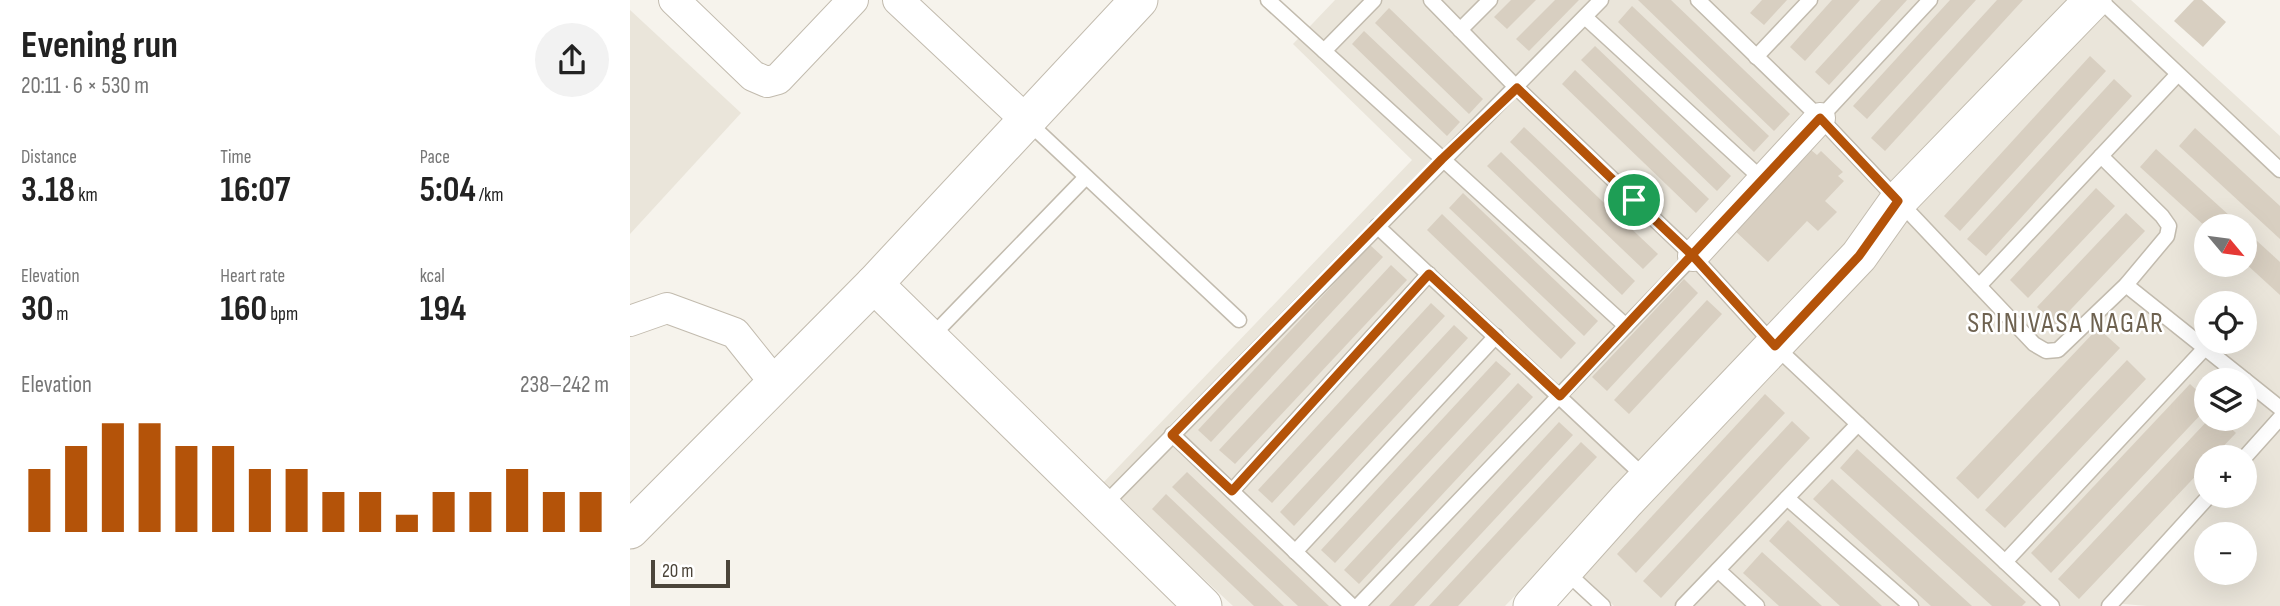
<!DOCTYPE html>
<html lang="en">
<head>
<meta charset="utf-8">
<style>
	body { margin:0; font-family:"Sofia Sans Condensed",sans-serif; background:#f2f2f2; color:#222; height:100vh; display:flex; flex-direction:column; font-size:26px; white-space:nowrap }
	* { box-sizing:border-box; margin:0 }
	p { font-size:23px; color:#767676 }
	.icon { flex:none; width:38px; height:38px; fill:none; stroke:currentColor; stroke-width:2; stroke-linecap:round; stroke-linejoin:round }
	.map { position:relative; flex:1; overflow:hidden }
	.drawer { display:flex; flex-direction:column; background:#fff; width:630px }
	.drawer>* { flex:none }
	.needle { width:46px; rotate:119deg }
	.controls { position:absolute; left:1564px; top:214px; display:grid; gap:14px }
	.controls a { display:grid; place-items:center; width:63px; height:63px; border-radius:50%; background:#fff; box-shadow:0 7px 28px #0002; font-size:35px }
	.scale { position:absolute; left:21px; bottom:18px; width:79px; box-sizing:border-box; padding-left:7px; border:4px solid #4b4439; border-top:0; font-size:19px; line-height:24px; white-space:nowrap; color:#4b4439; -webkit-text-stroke:5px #fff; paint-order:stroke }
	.pin { position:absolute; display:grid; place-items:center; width:60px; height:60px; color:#fff; margin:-30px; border:4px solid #fff; border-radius:50%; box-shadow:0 2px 7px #0007 }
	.round { display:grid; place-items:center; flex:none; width:74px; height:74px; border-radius:37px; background:#f2f2f2 }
	.overview { display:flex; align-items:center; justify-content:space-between; height:119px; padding:0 21px }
	h1 { font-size:38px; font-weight:700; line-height:52px }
	.stats { display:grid; grid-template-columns:repeat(3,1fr); gap:10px; height:119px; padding:7px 21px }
	.stats div { display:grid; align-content:center }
	.stats b { font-size:35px; font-weight:700 }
	.stats small { font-size:19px; font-weight:400 }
	.stats p { font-size:19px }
	.chart { height:196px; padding:14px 21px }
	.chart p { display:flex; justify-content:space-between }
	.chart svg { width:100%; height:126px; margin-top:7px; stroke:#b45309; stroke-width:6 }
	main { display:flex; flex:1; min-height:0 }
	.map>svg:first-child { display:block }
	.residential { fill:#eae5da; fill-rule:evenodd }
	.building { fill:#d8cfc1 }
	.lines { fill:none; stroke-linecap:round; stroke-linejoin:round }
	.service-casing { stroke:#c2bbae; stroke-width:17 }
	.minor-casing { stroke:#c2bbae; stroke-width:32 }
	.tertiary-casing { stroke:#c2bbae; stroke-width:39 }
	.service { stroke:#fff; stroke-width:14 }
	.minor { stroke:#fff; stroke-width:30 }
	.tertiary { stroke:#fff; stroke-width:37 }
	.route-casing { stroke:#fff; stroke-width:14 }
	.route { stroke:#b45309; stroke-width:9 }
	.labels { text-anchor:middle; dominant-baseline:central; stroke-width:5; stroke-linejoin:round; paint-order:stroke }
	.neighbourhood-label { font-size:28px; letter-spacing:2px; fill:#6e6250; stroke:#fff }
</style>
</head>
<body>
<main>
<section class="drawer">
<div class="overview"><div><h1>Evening run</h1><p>20:11 · 6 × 530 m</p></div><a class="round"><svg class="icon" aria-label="share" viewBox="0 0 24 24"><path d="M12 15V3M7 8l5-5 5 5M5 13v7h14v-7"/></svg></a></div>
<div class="stats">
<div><p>Distance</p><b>3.18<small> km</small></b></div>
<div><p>Time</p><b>16:07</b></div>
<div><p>Pace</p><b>5:04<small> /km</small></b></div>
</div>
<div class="stats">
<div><p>Elevation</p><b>30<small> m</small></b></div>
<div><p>Heart rate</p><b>160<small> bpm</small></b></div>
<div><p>kcal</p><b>194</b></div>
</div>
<div class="chart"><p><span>Elevation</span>238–242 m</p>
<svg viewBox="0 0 160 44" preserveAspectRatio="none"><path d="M5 44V22M15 44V14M25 44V6M35 44V6M45 44V14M55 44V14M65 44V22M75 44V22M85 44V30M95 44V30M105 44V38M115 44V30M125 44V30M135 44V22M145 44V30M155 44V30"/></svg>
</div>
</section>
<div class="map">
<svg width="1650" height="606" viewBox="0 0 1650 606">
	<rect width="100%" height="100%" fill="#f6f3ec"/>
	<g class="residential">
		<path d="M705 0H1501L1650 136V606H1517L1482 603 1477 606H984L926 553 875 606H603L472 484 782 160 663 44ZM1577 226H1615V264H1577ZM1577 303H1615V341H1577ZM1577 380H1615V418H1577ZM1577 457H1615V495H1577ZM1577 534H1615V572H1577Z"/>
		<polygon points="0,10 111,113 0,234"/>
	</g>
	<g class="building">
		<polygon points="881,0 906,0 877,29 864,17"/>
		<polygon points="925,0 949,0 899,51 886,39"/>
		<polygon points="1008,0 1041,0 1160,114 1144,131"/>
		<polygon points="1132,0 1157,0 1134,25 1120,13"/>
		<polygon points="1202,0 1230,0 1175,61 1160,47"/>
		<polygon points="1251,0 1277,0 1199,85 1185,72"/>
		<polygon points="1320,0 1346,0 1237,119 1223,106"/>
		<polygon points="1367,0 1393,0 1255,151 1241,138"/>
		<polygon points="1564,0 1572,0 1596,22 1573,47 1544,21"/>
		<polygon points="1002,6 1139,136 1124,152 988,22"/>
		<polygon points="759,8 853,99 839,114 745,23"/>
		<polygon points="734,31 830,122 817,136 722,44"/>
		<polygon points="965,46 1101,176 1087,191 951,60"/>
		<polygon points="1460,56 1476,71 1330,231 1314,216"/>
		<polygon points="945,70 1079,199 1066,213 932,84"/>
		<polygon points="1484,79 1502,96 1356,256 1337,239"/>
		<polygon points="894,127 1028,254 1013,269 880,142"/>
		<polygon points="1565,128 1650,206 1650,239 1549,146"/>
		<polygon points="1526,149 1611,226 1577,228 1510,167"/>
		<polygon points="1181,150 1187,155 1191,151 1213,172 1208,176 1214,181 1195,201 1207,212 1188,231 1177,221 1138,262 1101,227 1134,201"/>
		<polygon points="871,152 1005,281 992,295 857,166"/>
		<polygon points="1466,188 1485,206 1398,298 1380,280"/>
		<polygon points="833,193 968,321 954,336 819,208"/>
		<polygon points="1496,213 1515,231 1426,325 1407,307"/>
		<polygon points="812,214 946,343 931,359 797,230"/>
		<polygon points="1615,230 1650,262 1650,295 1615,263"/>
		<polygon points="740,245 753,257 581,442 568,430"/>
		<polygon points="761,265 777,280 605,464 589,450"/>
		<polygon points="1054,279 1068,293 977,391 962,377"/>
		<polygon points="1077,300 1092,314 999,414 984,400"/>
		<polygon points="801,303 815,316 642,503 628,490"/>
		<polygon points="824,325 838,338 664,526 650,512"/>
		<polygon points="1468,328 1490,348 1348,499 1326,478"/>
		<polygon points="1497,360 1516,379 1375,528 1355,510"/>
		<polygon points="866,361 881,374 705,563 691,550"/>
		<polygon points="888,383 903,397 729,584 714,570"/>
		<polygon points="1560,384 1577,400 1577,408 1421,573 1401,553"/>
		<polygon points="1135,394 1155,413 1006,573 987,554"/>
		<polygon points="1580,418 1590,418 1606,433 1583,457 1577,457 1577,464 1449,599 1428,579"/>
		<polygon points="1162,421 1180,438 1031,598 1013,581"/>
		<polygon points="929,422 943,435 784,606 759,606"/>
		<polygon points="951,442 967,457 828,606 799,606"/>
		<polygon points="1227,449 1396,602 1392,606 1362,606 1210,468"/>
		<polygon points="557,472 699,606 668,606 542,487"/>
		<polygon points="1202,479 1342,606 1301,606 1183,499"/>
		<polygon points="536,494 654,606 624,606 522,509"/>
		<polygon points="1158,520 1252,606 1210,606 1139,541"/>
		<polygon points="1132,552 1192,606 1149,606 1113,573"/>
	</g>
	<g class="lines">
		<g class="service-casing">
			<g id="service">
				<polyline points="638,0 996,326"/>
				<polyline points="801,0 887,88 1063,256 1145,346 1422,606"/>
				<polyline points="1068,0 1190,118 1404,344 1416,351 1428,350 1496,285 1537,236 1539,226 1532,216 1471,156"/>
				<polyline points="1470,0 1650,170"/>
				<polyline points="955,17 1133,180"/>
				<polyline points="830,30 860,0"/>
				<polyline points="694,51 744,0"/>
				<polyline points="1126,57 1180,0"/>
				<polyline points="1190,118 1300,0"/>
				<polyline points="398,122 609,320"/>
				<polyline points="747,226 1017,479"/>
				<polyline points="1496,285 1615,380"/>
				<polyline points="1349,286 1547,75"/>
				<polyline points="299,339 456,177"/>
				<polyline points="1615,380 1650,408"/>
				<polyline points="542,434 722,606"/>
				<polyline points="1615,457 1650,418"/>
				<polyline points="602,491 799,274"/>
				<polyline points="1157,498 1281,606"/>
				<polyline points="472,507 971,0"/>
				<polyline points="665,552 866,336"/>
				<polyline points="1375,562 1575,348"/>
				<polyline points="1088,570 1127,606"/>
				<polyline points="935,571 973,606"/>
				<polyline points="728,606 1063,256"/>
				<polyline points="1053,606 1228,424"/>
				<polyline points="1479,606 1580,495"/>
			</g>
		</g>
		<g class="minor-casing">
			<g id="minor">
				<polyline points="44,0 123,76 137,82 148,79 223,0"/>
				<polyline points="268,0 397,121"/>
				<polyline points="1063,256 1190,118"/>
				<polyline points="0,321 37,308 105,333 145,383"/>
			</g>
		</g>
		<g class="tertiary-casing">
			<g id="tertiary">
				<polyline points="509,0 244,284 573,606"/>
				<polyline points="0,530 244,284"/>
				<polyline points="902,606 996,501 1229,256 1268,201 1463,0"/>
			</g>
		</g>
		<use href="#service" class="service"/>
		<use href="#minor" class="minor"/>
		<use href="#tertiary" class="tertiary"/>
	</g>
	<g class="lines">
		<g class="route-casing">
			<polyline id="route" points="1004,200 887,88 812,159 542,435 602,491 799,274 930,396 1190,118 1268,201 1229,256 1145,346 1063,256 1004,200"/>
		</g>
		<use href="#route" class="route"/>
	</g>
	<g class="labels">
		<g class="neighbourhood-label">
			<text x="1436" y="323">SRINIVASA NAGAR</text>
		</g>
	</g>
</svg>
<div class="controls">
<a><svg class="needle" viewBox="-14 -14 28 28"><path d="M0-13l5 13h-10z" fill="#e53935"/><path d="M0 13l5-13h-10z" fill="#767676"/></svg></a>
<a><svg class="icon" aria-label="locate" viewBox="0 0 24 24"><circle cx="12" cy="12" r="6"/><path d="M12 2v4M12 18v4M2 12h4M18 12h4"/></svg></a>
<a><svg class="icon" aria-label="layers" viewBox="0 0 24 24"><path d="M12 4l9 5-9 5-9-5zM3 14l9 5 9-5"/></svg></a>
<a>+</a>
<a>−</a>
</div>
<div class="scale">20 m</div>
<div class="pin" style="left:1004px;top:200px;background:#1e9e55"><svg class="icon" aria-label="arrive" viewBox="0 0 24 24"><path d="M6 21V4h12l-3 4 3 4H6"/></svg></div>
</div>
</main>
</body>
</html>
